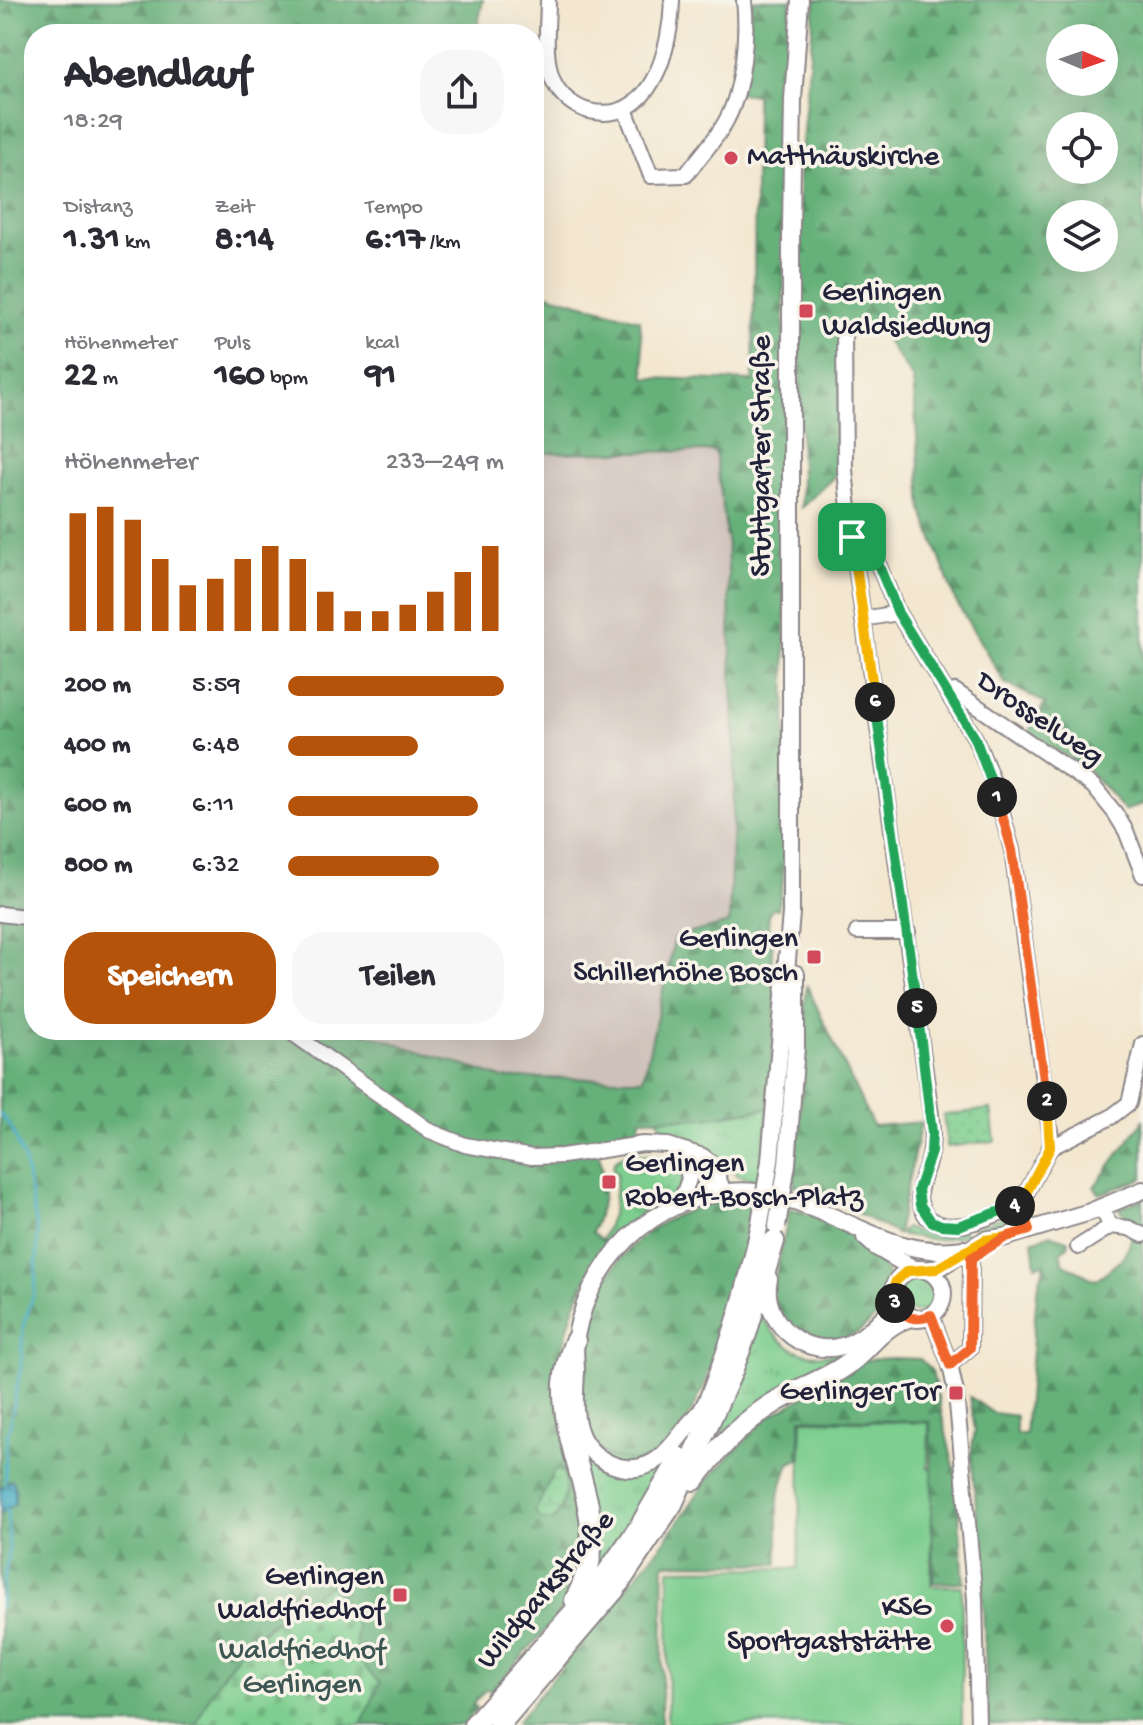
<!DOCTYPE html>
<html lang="de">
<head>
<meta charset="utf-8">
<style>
	body { margin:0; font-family:"Gochi Hand",sans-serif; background:#f7f7f7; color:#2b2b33; height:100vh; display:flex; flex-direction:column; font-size:30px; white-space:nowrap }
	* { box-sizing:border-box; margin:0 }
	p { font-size:26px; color:#7c7c81 }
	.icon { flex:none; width:44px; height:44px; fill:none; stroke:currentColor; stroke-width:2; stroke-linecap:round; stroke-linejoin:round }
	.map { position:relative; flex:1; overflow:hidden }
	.details { position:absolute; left:24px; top:24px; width:520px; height:1016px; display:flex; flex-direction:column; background:#fff; border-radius:32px; box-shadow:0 8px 32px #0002 }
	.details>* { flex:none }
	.needle { width:52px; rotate:92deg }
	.buttons { position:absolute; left:1046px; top:24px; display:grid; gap:16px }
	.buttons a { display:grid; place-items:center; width:72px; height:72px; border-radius:50%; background:#fff; box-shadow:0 8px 32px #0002; font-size:40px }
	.pin { position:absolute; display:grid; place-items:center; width:68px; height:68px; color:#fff; margin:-34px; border-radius:16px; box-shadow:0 4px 12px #0006 }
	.km { position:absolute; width:40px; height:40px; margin:-20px; border-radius:50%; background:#222; color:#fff; font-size:22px; line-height:40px; text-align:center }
	.round { display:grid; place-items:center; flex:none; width:84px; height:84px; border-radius:32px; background:#f7f7f7 }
	.head { display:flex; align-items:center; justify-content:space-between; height:136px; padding:0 40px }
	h1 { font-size:44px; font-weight:700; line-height:60px }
	.stats { display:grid; grid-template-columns:repeat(3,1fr); gap:12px; height:136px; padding:8px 40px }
	.stats div { display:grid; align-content:center }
	.stats b { font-size:34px; font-weight:700 }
	.stats small { font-size:22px; font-weight:400 }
	.stats p { font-size:22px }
	.chart { height:224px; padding:16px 40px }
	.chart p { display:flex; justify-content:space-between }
	.chart svg { width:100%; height:144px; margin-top:8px; stroke:#b45309; stroke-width:6 }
	.cta { display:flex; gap:16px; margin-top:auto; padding:16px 40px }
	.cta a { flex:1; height:92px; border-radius:32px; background:#b45309; color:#fff; font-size:32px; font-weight:700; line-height:92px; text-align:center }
	.cta a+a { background:#f7f7f7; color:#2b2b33 }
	ul { padding:0 40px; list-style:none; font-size:26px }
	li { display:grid; grid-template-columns:128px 96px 1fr; align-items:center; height:60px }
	li i { height:20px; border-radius:10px; background:#b45309 }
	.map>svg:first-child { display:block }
	.industrial { fill:#cec1b9 }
	.grass { fill:url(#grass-tufts); stroke:#507865; stroke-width:2 }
	.forest { fill:url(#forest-firs); stroke:#446a5a; stroke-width:2; fill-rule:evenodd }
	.wetland { fill:url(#wetland-marsh); stroke:#507865; stroke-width:2 }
	.cemetery { fill:url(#cemetery-stones); stroke:#507865; stroke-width:2 }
	.park { fill:url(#park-dots); stroke:#507865; stroke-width:2 }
	.pitch { fill:#7dce8f; stroke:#507865; stroke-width:2 }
	.water { fill:url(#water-waves); stroke:#33667f; stroke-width:2 }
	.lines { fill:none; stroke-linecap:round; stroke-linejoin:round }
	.stream { stroke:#44abc3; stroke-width:3 }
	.minor-casing { stroke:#8a8486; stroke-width:18 }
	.major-casing { stroke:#8a8486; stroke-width:20 }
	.highway-casing { stroke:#8a8486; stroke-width:24 }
	.minor { stroke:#fff; stroke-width:14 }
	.major { stroke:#fff; stroke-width:16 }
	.highway { stroke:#fff; stroke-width:20 }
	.major-bridge-casing { stroke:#8a8486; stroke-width:20; stroke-linecap:butt }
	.major-bridge { stroke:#fff; stroke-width:16 }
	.split-1-casing { stroke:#fff; stroke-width:16 }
	.split-2-casing { stroke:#fff; stroke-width:16 }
	.split-3-casing { stroke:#fff; stroke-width:16 }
	.split-4-casing { stroke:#fff; stroke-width:16 }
	.split-5-casing { stroke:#fff; stroke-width:16 }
	.split-6-casing { stroke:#fff; stroke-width:16 }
	.split-7-casing { stroke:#fff; stroke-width:16 }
	.split-1 { stroke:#22a559; stroke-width:10 }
	.split-2 { stroke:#f0652b; stroke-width:10 }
	.split-3 { stroke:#f5b400; stroke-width:10 }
	.split-4 { stroke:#f0652b; stroke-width:10 }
	.split-5 { stroke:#22a559; stroke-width:10 }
	.split-6 { stroke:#22a559; stroke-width:10 }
	.split-7 { stroke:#f5b400; stroke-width:10 }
	.poi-dot { fill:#d1495b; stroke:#f7f3e8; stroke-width:3 }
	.labels { text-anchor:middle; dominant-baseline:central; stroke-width:7; stroke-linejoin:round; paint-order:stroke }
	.poi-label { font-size:30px; fill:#22223b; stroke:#f7f3e8; text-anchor:end }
	.street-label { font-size:30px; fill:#22223b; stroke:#f7f3e8 }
	.park-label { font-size:30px; fill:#3d5654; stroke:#f7f3e8 }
</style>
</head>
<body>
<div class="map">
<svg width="1143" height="1725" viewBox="0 0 1143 1725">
	<defs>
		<pattern id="grass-tufts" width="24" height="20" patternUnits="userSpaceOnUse" patternTransform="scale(2)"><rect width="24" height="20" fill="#7dce8f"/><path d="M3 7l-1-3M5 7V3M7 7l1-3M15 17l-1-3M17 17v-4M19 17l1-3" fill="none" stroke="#6cb17c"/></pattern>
		<pattern id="forest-firs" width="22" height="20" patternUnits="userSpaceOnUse" patternTransform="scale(2)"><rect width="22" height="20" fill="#66b17a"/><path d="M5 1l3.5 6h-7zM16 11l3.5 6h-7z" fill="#549065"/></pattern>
		<pattern id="wetland-marsh" width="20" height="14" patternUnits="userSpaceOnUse" patternTransform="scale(2)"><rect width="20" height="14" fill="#7dce8f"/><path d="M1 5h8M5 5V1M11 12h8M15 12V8" fill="none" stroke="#6cb17c"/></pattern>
		<pattern id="cemetery-stones" width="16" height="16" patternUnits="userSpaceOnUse" patternTransform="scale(2)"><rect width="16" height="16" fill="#7dce8f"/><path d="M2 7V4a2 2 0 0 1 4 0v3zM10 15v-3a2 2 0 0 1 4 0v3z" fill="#6cb17c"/></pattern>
		<pattern id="park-dots" width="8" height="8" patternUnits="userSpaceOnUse" patternTransform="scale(2)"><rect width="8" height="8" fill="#7dce8f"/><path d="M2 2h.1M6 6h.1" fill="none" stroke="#6cb17c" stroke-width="1.8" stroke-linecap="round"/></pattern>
		<pattern id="water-waves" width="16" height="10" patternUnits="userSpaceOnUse" patternTransform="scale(2)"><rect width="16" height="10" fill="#44abc3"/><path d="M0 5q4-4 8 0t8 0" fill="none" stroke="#388ba0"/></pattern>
	</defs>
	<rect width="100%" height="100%" fill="#f7f3e8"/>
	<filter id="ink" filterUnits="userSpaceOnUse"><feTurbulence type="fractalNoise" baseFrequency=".0125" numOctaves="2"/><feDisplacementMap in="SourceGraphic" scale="16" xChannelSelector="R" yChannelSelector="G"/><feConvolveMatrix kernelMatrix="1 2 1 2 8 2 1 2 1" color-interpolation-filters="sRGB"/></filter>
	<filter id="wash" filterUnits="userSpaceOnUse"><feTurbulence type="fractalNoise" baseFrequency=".006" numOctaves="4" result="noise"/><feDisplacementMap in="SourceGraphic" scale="32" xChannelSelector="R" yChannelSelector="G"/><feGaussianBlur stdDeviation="1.8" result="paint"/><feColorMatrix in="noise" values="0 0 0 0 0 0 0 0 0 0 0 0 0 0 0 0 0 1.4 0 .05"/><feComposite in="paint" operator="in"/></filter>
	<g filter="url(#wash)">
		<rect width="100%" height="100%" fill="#f3e7d0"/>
		<polygon class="industrial" points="715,451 727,539 735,759 729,924 675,937 644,1079 502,1078 355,1030 534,1030 534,453"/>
		<g class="grass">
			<path d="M769 1108 759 1181 739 1176 708 1151 667 1132 656 1117C695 1122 731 1114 769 1108Z"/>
			<path d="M644 1154C660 1156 675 1156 684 1171L679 1192 642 1212 608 1245 602 1240 613 1212 617 1173 613 1170 614 1162 623 1155Z"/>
			<polygon points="1011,1214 1017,1217 1012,1223 977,1237 973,1228"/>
			<polygon points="906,1228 915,1232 931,1228 944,1233 965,1231 967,1235 937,1240 897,1234"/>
			<circle cx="917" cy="1294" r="18"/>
			<path d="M763 1308 762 1317C766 1322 769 1327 773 1332 799 1363 833 1359 865 1343L717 1435 715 1433Z"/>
			<polygon points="579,1446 667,1460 646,1503 594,1577"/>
		</g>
		<g class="forest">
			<path d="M0 0H483L476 34H34V1030H355L502 1078 643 1079 675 937 729 923 735 759 727 539 715 451 534 453V290L640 320 645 378 753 381 756 95 739 93 753 0H791L783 135 786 814 783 881 778 909 773 908 769 913 768 931 773 936 771 973 773 980H776L778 998 776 994 769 1108 707 1118 640 1119 639 1128 630 1134 597 1141C604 1180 609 1193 592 1232L608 1245C582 1278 569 1315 562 1355L587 1529 575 1587 553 1621 491 1692 486 1689 473 1704 477 1708 464 1725H361L380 1683 367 1671 356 1653 355 1621 344 1607 337 1589C319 1598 297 1605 280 1617 241 1644 214 1681 196 1725H0V1513L7 1481 0 1488Z"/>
			<path d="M815 0H1143V804L1124 811 1088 769 1028 733 1045 703 1005 683 955 600 922 509 913 379 878 328 841 327 839 472 801 508 799 174ZM1060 38H1104V82H1060ZM1060 126H1104V170H1060ZM1060 214H1104V258H1060Z"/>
			<polygon points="807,986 873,1126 921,1122 897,1234 817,1192 813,1183 807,1183 803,1187 794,1186 802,1088 803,1019"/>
			<polygon points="1143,1121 1143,1178 1100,1194 1094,1187"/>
			<path d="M1143 1199V1725H990L988 1722 981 1559 971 1454 975 1430 970 1397 993 1413 1016 1416V1434H1025L1037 1292 1045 1263 1036 1266 1033 1241 1050 1234 1069 1241 1068 1246 1060 1252 1064 1264 1095 1280C1120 1262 1131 1256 1133 1224L1119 1208Z"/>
			<path d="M736 1200 755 1201 752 1222C735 1283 722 1358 691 1413 681 1430 659 1458 639 1462 634 1463 626 1460 621 1460 614 1459 610 1459 604 1454 599 1449 591 1443 588 1436 577 1410 579 1386 582 1359 591 1270 646 1209 736 1200Z"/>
			<path d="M790 1208C824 1218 869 1241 887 1273L886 1306C876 1315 865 1330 852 1335 819 1349 771 1329 773 1288Z"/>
			<polygon points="891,1358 920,1359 932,1371 956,1477 964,1582 933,1583 930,1422 801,1418 799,1459 789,1463 778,1497 778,1564 664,1563 661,1725 519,1725 517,1722 664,1542 708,1479 767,1418 866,1360"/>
		</g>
		<path class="wetland" d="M561 1470C571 1486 563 1507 553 1521L541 1519 535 1512 554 1471Z"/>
		<path class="cemetery" d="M330 1585C335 1588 352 1615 355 1621 358 1631 354 1643 357 1653 361 1665 371 1675 380 1683L361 1725H196C225 1653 267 1625 330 1585Z"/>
		<polygon class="park" points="991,1109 995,1141 947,1147 943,1115"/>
		<polygon class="pitch" points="802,1420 929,1423 928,1468 932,1468 931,1586 962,1586 962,1725 667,1724 669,1569 798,1568"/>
		<polygon class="water" points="12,1480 15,1486 15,1504 1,1513 0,1489"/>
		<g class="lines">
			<g class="stream">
				<polyline points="0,1114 12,1129 24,1159 38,1234 35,1290 23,1326 21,1367 6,1444 5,1485"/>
				<polyline points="0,1608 9,1547 7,1508"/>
			</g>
		</g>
	</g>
	<g filter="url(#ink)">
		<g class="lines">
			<g class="minor-casing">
				<g id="minor">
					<path d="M548 0C548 24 543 57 553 80 559 95 574 107 589 111 652 126 671 47 672 0"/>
					<path d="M625 109 651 176 686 175C699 157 717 139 727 119 743 89 748 33 744 0"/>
					<path d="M844 329 845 470 852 537 931 1115C932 1129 933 1142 930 1155 925 1178 910 1194 927 1217 953 1239 993 1214 1020 1205"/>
					<polyline points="852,537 866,534 898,613 975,738 994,784 1012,850 1051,1139 1050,1148 1020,1205 1029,1230"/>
					<polyline points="863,619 898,613"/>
					<polyline points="950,694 955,691 1093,786 1115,813 1126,831 1143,875"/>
					<polyline points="0,914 34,918"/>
					<polyline points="857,932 908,932"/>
					<polyline points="288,1030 430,1131 465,1145 532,1157 562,1156 643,1144 668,1145 703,1156 712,1163 721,1184 722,1191"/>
					<polyline points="1050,1148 1111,1117 1129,1103 1143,1044"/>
					<polyline points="687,1155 702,1174 710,1194"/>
					<polyline points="680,1203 689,1179 684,1151"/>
					<polyline points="1111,1226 1129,1228 1143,1235"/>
					<polyline points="1078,1247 1111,1226 1101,1208"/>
					<polyline points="931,1315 950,1365 956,1393 975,1599 978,1725"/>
					<polyline points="950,1365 970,1348 971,1258"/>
				</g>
			</g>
			<g class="major-casing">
				<g id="major">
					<polyline points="770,1161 791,913 791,227 793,99 800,0"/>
					<polyline points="787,1164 796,1047 796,974"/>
					<path d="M757 1192C668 1184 592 1250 576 1336 574 1348 576 1361 576 1372 575 1394 572 1418 582 1438 590 1454 608 1466 626 1468 656 1471 671 1447 687 1427 692 1420 700 1415 703 1408 711 1394 715 1378 721 1363 738 1317 750 1272 760 1223"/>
					<path d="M791 1201C853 1219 896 1259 964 1249"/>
					<polyline points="865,1237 876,1247 914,1269"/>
					<circle cx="918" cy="1294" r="25"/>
					<polyline points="928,1270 936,1269 985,1240 1006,1237 1090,1212 1143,1190"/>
					<path d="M769 1279C760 1319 801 1358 842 1346 866 1339 878 1321 896 1305"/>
				</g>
			</g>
			<g class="highway-casing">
				<g id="highway">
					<path d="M575 1341C570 1355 565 1368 564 1383 561 1462 619 1522 575 1600"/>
					<path d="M694 1480C719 1446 746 1418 784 1397 804 1387 826 1379 845 1366 867 1351 882 1324 908 1317"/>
					<polyline points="474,1725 600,1583 639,1528 680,1458"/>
					<polyline points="499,1725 615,1589 672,1504 730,1376 746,1334 774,1241"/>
				</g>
			</g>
			<use href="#minor" class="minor"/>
			<use href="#major" class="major"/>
			<use href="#highway" class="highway"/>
			<g class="major-bridge-casing">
				<g id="major-bridge">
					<polyline points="760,1223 770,1161"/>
					<polyline points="777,1226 787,1164"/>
				</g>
			</g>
			<use href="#major-bridge" class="major-bridge"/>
		</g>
	</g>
	<g class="lines" filter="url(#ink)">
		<g class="split-1-casing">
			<polyline id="split-1" points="852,537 866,534 898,613 975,738 997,797"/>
		</g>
		<g class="split-2-casing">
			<polyline id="split-2" points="997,797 1012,850 1047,1101"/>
		</g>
		<g class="split-3-casing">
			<polyline id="split-3" points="895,1303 893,1289 896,1281 907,1271 936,1269 985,1240 1006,1237 1029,1230 1020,1205 1050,1148 1047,1101"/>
		</g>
		<g class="split-4-casing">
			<path id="split-4" d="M895 1303C903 1318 916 1322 931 1315L950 1365 970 1348 971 1258 1006 1237 1029 1230 1020 1205 1015 1206"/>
		</g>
		<g class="split-5-casing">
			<polyline id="split-5" points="917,1008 932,1133 931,1152 918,1190 920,1205 931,1221 941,1225 958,1226 1015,1206"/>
		</g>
		<g class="split-6-casing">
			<polyline id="split-6" points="875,702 917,1008"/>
		</g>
		<g class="split-7-casing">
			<polyline id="split-7" points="852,537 875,702"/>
		</g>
		<use href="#split-1" class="split-1"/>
		<use href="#split-2" class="split-2"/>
		<use href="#split-3" class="split-3"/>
		<use href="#split-4" class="split-4"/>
		<use href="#split-5" class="split-5"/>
		<use href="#split-6" class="split-6"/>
		<use href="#split-7" class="split-7"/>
	</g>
	<g class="poi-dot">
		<circle cx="731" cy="158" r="8"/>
		<rect x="798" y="303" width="16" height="16" rx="4"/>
		<rect x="806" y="949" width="16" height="16" rx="4"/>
		<rect x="601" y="1174" width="16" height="16" rx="4"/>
		<rect x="948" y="1385" width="16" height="16" rx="4"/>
		<rect x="392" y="1587" width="16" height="16" rx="4"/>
		<circle cx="947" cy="1626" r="8"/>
	</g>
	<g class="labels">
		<g class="poi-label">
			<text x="747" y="158" text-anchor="start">Matthäuskirche</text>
			<text x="822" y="294" text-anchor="start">Gerlingen<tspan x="822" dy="34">Waldsiedlung</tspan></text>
			<text x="798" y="940">Gerlingen<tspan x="798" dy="34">Schillerhöhe Bosch</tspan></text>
			<text x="625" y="1165" text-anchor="start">Gerlingen<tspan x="625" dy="34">Robert-Bosch-Platz</tspan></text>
			<text x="940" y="1393">Gerlinger Tor</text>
			<text x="384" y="1578">Gerlingen<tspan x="384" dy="34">Waldfriedhof</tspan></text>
			<text x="931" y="1609">KSG<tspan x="931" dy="34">Sportgaststätte</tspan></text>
		</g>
		<g class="street-label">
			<text transform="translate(763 456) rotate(-90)">Stuttgarter Straße</text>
			<text transform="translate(1039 720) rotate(34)">Drosselweg</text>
			<text transform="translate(547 1591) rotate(-50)">Wildparkstraße</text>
		</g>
		<g class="park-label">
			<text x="302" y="1652">Waldfriedhof<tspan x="302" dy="34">Gerlingen</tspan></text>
		</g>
	</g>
</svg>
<div class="buttons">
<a><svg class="needle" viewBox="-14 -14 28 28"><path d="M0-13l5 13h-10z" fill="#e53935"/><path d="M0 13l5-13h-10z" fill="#7c7c81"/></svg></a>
<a><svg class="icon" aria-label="locate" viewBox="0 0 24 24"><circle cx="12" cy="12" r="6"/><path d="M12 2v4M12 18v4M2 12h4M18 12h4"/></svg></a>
<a><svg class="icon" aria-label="layers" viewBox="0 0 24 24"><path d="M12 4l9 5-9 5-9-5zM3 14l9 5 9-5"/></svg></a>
</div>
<div class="pin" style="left:852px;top:537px;background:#1e9e55"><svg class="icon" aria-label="arrive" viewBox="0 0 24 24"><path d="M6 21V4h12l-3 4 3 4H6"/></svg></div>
<b class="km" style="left:997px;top:797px">1</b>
<b class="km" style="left:1047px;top:1101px">2</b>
<b class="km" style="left:895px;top:1303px">3</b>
<b class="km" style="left:1015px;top:1206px">4</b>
<b class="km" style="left:917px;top:1008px">5</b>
<b class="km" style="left:875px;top:702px">6</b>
<section class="details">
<div class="head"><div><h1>Abendlauf</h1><p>18:29</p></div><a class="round"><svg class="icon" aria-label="share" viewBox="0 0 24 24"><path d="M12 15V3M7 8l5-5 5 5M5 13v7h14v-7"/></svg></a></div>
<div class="stats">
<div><p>Distanz</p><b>1.31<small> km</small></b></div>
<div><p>Zeit</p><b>8:14</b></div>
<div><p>Tempo</p><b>6:17<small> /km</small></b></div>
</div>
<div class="stats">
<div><p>Höhenmeter</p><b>22<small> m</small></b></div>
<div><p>Puls</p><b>160<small> bpm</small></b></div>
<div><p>kcal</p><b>91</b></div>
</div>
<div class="chart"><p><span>Höhenmeter</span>233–249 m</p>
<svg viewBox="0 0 160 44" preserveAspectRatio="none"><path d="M5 44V8M15 44V6M25 44V10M35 44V22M45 44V30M55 44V28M65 44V22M75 44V18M85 44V22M95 44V32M105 44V38M115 44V38M125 44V36M135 44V32M145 44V26M155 44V18"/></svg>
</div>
<ul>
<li><b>200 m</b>5:59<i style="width:100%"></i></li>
<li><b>400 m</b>6:48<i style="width:60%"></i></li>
<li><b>600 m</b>6:11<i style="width:88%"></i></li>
<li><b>800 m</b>6:32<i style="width:70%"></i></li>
</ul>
<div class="cta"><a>Speichern</a><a>Teilen</a></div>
</section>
</div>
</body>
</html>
